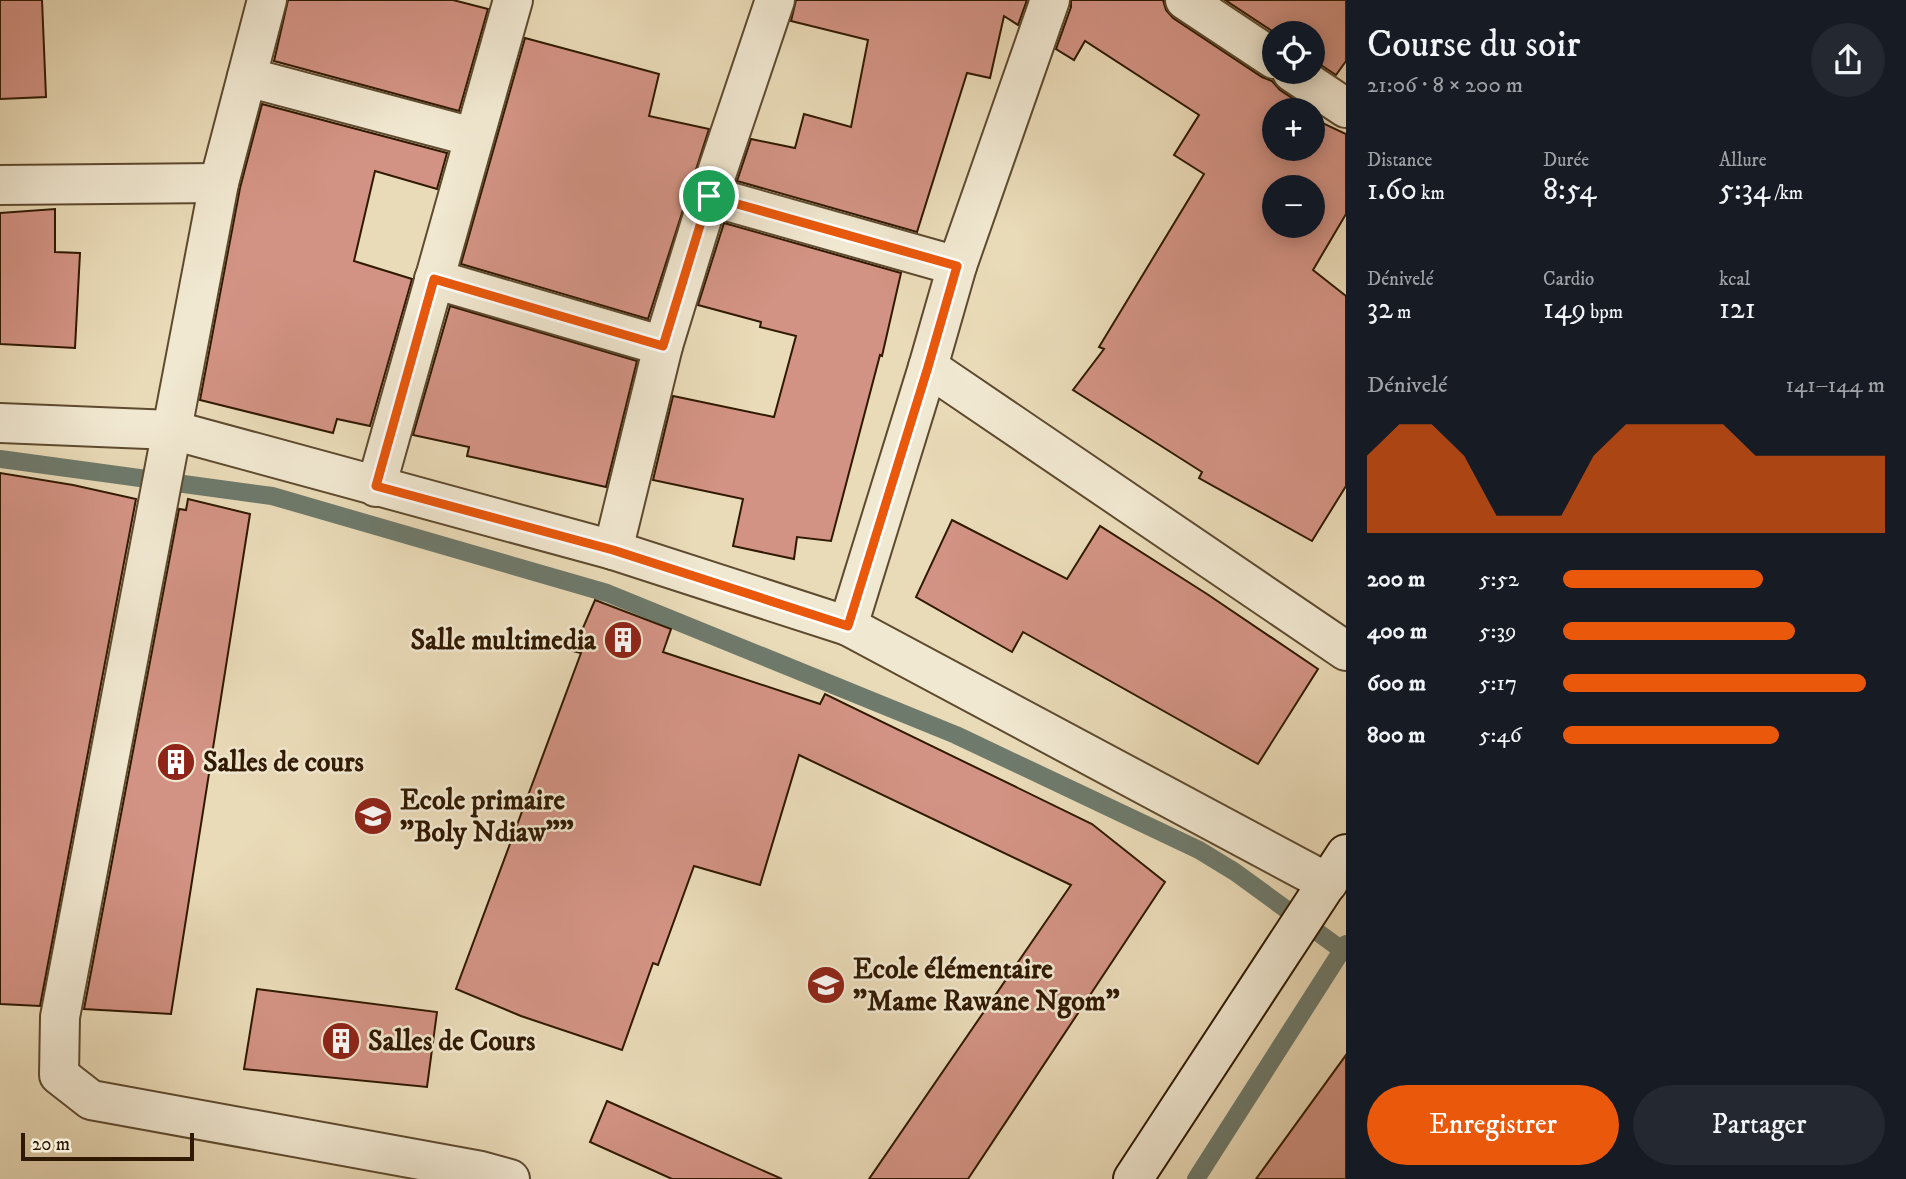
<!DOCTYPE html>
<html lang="fr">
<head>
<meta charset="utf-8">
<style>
	body { margin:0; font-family:"IM FELL DW Pica",serif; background:#242831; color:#f1f3f6; height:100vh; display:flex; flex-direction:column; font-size:26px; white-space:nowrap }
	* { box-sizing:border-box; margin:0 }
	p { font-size:23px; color:#9ea1a6 }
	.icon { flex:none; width:38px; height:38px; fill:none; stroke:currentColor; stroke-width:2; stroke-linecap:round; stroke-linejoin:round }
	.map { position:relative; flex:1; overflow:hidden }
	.panel { display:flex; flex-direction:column; background:#171b24; width:560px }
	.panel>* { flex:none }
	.controls { position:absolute; left:1262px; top:21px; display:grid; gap:14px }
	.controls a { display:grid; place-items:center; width:63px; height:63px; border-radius:50%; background:#171b24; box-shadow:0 4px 18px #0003; font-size:35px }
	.scale { position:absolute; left:21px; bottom:18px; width:173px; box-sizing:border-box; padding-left:7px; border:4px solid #301901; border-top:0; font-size:19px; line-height:24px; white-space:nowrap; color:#301901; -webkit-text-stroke:5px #f1e8d1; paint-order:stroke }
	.pin { position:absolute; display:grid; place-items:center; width:60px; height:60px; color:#fff; margin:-30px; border:4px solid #fff; border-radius:50%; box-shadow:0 2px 7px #0007 }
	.round { display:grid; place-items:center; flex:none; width:74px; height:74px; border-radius:37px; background:#242831 }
	.head { display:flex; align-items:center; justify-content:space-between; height:119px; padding:0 21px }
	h1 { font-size:38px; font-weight:600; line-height:52px }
	.metrics { display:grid; grid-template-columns:repeat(3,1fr); gap:10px; height:119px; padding:7px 21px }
	.metrics div { display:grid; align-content:center }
	.metrics b { font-size:30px; font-weight:600 }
	.metrics small { font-size:19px; font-weight:400 }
	.metrics p { font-size:19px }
	.chart { height:196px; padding:14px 21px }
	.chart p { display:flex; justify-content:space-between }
	.chart svg { width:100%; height:126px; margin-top:7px; fill:#ea580c; opacity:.7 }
	.primary-button { display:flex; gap:14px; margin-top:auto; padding:14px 21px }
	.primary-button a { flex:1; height:80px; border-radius:42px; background:#ea580c; color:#fff; font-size:28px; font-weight:600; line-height:80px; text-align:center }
	.primary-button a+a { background:#242831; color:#f1f3f6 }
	ul { padding:0 21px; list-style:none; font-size:23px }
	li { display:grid; grid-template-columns:112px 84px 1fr; align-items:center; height:52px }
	li i { height:18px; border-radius:9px; background:#ea580c }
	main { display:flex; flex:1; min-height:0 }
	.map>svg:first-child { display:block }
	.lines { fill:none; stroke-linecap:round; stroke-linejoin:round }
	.stream { stroke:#6e7a6c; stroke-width:18 }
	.building { fill:#d39384; stroke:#301901; stroke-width:2; fill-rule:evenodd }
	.street-casing { stroke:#5e4a2f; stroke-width:42 }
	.secondary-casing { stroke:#301901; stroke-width:42 }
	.street { stroke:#f1e8d1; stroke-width:38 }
	.secondary { stroke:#f1e8d1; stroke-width:38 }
	.route-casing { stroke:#fff; stroke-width:14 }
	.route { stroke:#ea580c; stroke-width:9 }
	.labels { text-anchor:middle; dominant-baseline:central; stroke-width:5; stroke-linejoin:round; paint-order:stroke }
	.poi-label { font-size:28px; font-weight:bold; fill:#301901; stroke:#f1e8d1; text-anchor:start }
</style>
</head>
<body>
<main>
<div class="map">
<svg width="1346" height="1179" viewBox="0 0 1346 1179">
	<rect width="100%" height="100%" fill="#eadbb8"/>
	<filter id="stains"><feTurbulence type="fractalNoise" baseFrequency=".00286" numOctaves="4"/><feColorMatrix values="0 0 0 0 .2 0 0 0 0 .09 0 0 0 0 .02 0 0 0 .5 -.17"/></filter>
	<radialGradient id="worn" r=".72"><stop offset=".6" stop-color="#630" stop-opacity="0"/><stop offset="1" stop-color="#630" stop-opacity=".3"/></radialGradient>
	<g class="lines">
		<g class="stream">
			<polyline points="0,459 272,496 607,593 956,735 1199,850 1235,872 1342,950"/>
			<polyline points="1196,1179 1346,944"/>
		</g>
	</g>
	<g class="building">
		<polygon points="0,0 42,0 46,97 0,99"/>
		<polygon points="288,0 453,0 488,9 459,111 274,61"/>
		<polygon points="796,0 1027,0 1018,25 1004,16 990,78 967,73 917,232 737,181 751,139 795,148 804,114 851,127 868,40 791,21"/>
		<path d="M1071 0H1163L1166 10 1173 18 1262 77 1272 81 1280 90 1310 110H1274V149H1312V118L1346 134V214L1313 270 1346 296V486L1312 541 1199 478 1202 472 1073 390 1104 349 1099 347 1204 174 1174 155 1199 115 1085 41 1074 60 1056 49 1071 7ZM1274 187H1312V226H1274Z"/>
		<polygon points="1225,0 1346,0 1346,61 1336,75 1312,59 1312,33 1275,33"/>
		<polygon points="525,38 659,74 649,116 709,129 648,319 461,264"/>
		<polygon points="262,104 447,153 437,189 375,171 354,261 412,279 370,426 337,419 333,433 200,400 240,188"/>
		<polygon points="55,209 55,252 80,253 75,348 0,344 0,213"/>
		<polygon points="724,223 901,273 882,356 880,355 831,541 797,537 794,559 733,546 743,499 653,480 673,396 774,417 796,336 760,327 761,322 698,305"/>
		<polygon points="450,306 637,361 606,487 467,456 469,447 413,435"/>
		<polygon points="0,473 73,485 136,499 40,1006 0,1004"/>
		<polygon points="188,499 250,514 171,1014 84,1009 179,509 186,510"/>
		<polygon points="952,520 1067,579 1100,526 1207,594 1318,669 1258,764 1023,632 1012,652 916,597"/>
		<polygon points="595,600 671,629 663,652 820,704 825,694 1092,824 1165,882 968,1179 869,1179 1071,885 799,755 760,885 694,866 658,965 653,963 622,1050 521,1016 456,989 581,653 573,651"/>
		<polygon points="257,989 437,1012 427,1087 244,1069"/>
		<polygon points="1346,1055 1346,1179 1256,1179"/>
		<polygon points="607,1101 782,1179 672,1179 590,1142"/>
	</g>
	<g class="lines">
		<g class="street-casing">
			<g id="street">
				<polyline points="267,0 219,183 60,1017 59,1075 91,1100 481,1171 510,1179"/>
				<polyline points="1185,0 1274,59"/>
				<polyline points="1292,72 1346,108"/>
				<polyline points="247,77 473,137"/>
				<polyline points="0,185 219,183"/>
				<polyline points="709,196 957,266"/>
				<polyline points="434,279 663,346"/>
				<polyline points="928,367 1346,651"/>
				<polyline points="0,423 172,430 613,550 848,626 1328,883"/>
				<polyline points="376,487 513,0"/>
				<polyline points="613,550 663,346 709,196 775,0"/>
				<polyline points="848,626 928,367 957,266 1050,0"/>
			</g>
		</g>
		<g class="secondary-casing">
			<polyline id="secondary" points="1133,1179 1346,854"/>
		</g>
		<use href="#street" class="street"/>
		<use href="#secondary" class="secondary"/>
	</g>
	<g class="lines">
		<g class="route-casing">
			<polygon id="route" points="709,196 957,266 928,367 848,626 613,550 376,486 434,279 663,346"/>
		</g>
		<use href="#route" class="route"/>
	</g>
	<defs>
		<g id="building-disc" transform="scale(2.0125)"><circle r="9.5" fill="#8f2418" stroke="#f1e8d1"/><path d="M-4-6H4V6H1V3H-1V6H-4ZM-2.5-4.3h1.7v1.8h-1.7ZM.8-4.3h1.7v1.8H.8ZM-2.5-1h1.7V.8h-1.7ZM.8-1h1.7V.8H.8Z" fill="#fff"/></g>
		<g id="school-disc" transform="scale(2.0125)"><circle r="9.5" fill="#8f2418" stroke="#f1e8d1"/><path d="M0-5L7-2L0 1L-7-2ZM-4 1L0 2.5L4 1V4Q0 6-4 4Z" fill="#fff"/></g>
	</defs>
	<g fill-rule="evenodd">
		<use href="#building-disc" x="623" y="640"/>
		<use href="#building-disc" x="176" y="762"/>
		<use href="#school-disc" x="373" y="816"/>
		<use href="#school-disc" x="826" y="985"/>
		<use href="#building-disc" x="341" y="1041"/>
	</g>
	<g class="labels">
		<g class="poi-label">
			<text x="596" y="640" text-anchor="end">Salle multimedia</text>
			<text x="203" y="762">Salles de cours</text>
			<text x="400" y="800">Ecole primaire<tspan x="400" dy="32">"Boly Ndiaw""</tspan></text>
			<text x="853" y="969">Ecole élémentaire<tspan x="853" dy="32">"Mame Rawane Ngom"</tspan></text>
			<text x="368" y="1041">Salles de Cours</text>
		</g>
	</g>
	<rect width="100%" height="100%" filter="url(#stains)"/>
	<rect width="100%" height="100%" fill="url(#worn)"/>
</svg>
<div class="controls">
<a><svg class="icon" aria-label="locate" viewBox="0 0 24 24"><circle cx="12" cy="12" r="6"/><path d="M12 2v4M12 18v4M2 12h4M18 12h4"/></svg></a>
<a>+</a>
<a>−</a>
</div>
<div class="scale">20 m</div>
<div class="pin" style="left:709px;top:196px;background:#1e9e55"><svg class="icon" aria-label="arrive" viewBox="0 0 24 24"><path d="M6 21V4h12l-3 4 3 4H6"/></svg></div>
</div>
<section class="panel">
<div class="head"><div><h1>Course du soir</h1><p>21:06 · 8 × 200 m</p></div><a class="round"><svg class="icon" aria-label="share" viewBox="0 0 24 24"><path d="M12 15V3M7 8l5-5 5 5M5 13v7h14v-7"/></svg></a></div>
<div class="metrics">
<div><p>Distance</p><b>1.60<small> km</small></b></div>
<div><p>Durée</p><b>8:54</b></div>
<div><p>Allure</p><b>5:34<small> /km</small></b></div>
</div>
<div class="metrics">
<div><p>Dénivelé</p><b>32<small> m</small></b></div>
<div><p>Cardio</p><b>149<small> bpm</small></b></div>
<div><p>kcal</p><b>121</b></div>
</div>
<div class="chart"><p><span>Dénivelé</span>141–144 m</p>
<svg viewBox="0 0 160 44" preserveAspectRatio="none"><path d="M0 44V17L10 6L20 6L30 17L40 38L50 38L60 38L70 17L80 6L90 6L100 6L110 6L120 17L130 17L140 17L150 17L160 17V44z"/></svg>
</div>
<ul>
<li><b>200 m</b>5:52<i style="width:62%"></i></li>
<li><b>400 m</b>5:39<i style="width:72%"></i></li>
<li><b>600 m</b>5:17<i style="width:94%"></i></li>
<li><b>800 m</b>5:46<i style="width:67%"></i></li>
</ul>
<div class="primary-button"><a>Enregistrer</a><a>Partager</a></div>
</section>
</main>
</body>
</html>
